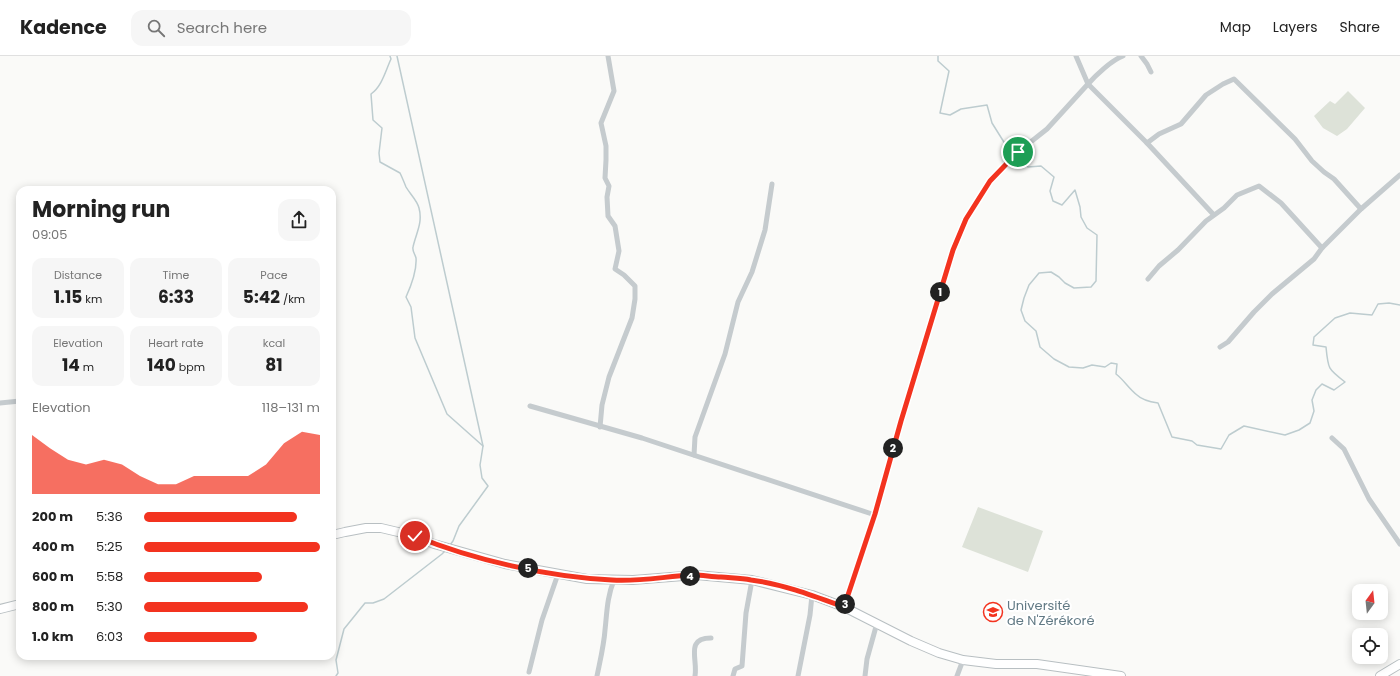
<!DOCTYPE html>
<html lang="en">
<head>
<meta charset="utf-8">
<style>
	body { margin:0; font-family:Poppins,sans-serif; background:#f6f6f6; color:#222; height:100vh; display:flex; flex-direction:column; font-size:15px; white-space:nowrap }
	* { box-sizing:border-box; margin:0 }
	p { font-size:13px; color:#767676 }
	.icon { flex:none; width:22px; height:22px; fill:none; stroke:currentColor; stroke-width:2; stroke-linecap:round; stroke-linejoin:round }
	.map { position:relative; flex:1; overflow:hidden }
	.drawer { position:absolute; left:16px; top:130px; width:320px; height:474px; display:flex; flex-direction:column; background:#fff; border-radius:12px; box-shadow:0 2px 10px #0003 }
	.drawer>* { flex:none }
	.needle { width:26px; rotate:15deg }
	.fabs { position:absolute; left:1352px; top:528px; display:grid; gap:8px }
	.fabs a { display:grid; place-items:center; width:36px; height:36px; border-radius:8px; background:#fff; box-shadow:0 2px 10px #0003; font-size:20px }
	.pin { position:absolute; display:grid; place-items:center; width:34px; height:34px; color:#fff; margin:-17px; border:2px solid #fff; border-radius:50%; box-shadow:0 1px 4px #0007 }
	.km { position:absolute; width:20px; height:20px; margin:-10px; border-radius:50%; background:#222; color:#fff; font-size:11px; line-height:20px; text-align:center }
	.round { display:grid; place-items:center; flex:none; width:42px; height:42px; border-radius:12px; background:#f6f6f6 }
	.summary { display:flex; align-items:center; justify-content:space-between; height:68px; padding:0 16px }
	h1 { font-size:22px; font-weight:700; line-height:30px }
	.figures { display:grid; grid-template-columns:repeat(3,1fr); gap:6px; height:68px; padding:4px 16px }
	.figures div { display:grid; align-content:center; border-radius:10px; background:#f6f6f6; text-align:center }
	.figures b { font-size:17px; font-weight:700 }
	.figures small { font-size:11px; font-weight:400 }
	.figures p { font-size:11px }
	.chart { height:112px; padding:8px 16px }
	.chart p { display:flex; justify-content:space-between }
	.chart svg { width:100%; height:72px; margin-top:4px; fill:#f3331f; opacity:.7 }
	ul { padding:0 16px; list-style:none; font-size:13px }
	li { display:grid; grid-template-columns:64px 48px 1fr; align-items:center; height:30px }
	li i { height:10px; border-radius:5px; background:#f3331f }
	header { display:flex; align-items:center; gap:24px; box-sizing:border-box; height:56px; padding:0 20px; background:#fff; border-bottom:1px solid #e0e0e0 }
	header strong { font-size:19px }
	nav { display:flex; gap:22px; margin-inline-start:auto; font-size:14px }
	.search { width:280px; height:36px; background:#f6f6f6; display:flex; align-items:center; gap:10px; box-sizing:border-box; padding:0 14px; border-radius:12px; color:#767676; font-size:15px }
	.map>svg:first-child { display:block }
	.green { fill:#dde2d8 }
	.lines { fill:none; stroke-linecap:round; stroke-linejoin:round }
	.stream { stroke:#bdcccf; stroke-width:1.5 }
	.primary-casing { stroke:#b8bfc2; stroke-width:10 }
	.street { stroke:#c5cbce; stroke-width:5 }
	.primary { stroke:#fff; stroke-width:8 }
	.route-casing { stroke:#fff; stroke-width:8 }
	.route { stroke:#f3331f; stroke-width:5 }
	.labels { text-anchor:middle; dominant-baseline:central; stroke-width:4; stroke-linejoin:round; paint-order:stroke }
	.poi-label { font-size:13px; fill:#627a85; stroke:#fff; text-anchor:start }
</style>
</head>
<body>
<header>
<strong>Kadence</strong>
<div class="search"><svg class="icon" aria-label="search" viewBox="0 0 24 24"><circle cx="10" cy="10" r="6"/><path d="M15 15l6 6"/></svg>Search here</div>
<nav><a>Map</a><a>Layers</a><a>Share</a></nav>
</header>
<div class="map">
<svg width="1400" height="620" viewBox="0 0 1400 620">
	<rect width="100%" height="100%" fill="#fafaf8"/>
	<g class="green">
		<polygon points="1348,35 1365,52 1347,73 1337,80 1323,72 1314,60 1330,45 1335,48"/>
		<polygon points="978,451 1043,475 1028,516 962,491"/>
	</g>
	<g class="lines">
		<g class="stream">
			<path d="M390 0 391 3C385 16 382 30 371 38L373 64 382 72 379 97 380 106 400 117C402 121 404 126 406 131 410 138 417 144 419 152 423 167 416 177 413 191 412 195 415 198 416 202 417 215 411 230 406 241L411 251 415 282 447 358 483 390"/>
			<polyline points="397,0 483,390 480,409 482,422 488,430 459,470 453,485 450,489"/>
			<path d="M938 0V5L949 15 940 57 950 59 961 53 987 49 992 67 1012 99 1028 111 1041 110 1054 121 1050 135 1053 145 1062 149 1075 134 1080 151 1081 161 1087 172 1097 179 1096 225 1091 231 1074 232 1065 227 1059 221 1051 216 1039 217 1029 229 1024 242 1021 254 1025 265 1036 275 1040 291 1054 303 1069 311 1083 312 1092 309 1105 311 1111 307 1117 308 1116 318C1124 324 1129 333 1137 339 1142 344 1151 346 1158 347L1172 381 1192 385 1197 389 1221 393 1229 379 1244 370 1285 379 1299 374 1310 367 1314 355 1312 344 1316 334 1322 328 1334 334 1345 326C1328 313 1328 313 1326 291L1313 289 1314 281 1335 262 1350 257 1372 259 1378 248 1389 247 1400 249"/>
			<polyline points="336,620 338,617 336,604 344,573 365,547 373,547 384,543 442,498 445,495"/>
		</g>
		<g class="primary-casing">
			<g id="primary">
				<polyline points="332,479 345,476 366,472 381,472 415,480 434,488 505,508 587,523 633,524 696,519 752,524 812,539 844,551 911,585 939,597 963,604 996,608 1037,608 1121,620"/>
				<polyline points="0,553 20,548"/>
				<polyline points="1380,620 1400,608"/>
			</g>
		</g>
		<g class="street">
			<path d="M1076 0 1088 28C1096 19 1112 4 1123 0"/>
			<polyline points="1141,0 1147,8 1151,16"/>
			<polyline points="1147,87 1159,78 1181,68 1206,39 1223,28 1234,23 1295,83 1312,105 1324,116 1334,123 1361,153"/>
			<polyline points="1148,223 1159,210 1178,194 1206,165 1224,152 1237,139 1259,130 1281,147 1322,192"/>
			<polyline points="1220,291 1228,286 1254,256 1272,238 1314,203 1322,192 1361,153 1400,119"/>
			<polyline points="0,347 20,345"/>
			<polyline points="530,350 642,382 875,459"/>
			<polyline points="600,371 602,349 609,321 632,262 635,243 635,230 624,219 615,213 619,195 615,170 608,160 607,141 609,130 605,122 606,104 606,90 601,67 614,35 608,0"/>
			<polyline points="1332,382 1344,393 1369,443 1400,488"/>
			<polyline points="694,399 695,381 725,298 738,246 752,216 765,174 772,128"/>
			<polyline points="844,551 875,459 901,365 953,194 966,163 990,125 1018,96 1047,73 1088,28 1147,87 1213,158"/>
			<polyline points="529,616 542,564 558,518"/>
			<path d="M597 620C600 605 604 589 605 574 607 556 607 541 614 524"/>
			<path d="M695 620C698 603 685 582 711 582"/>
			<polyline points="733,620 735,613 742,610 746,557 752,524"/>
			<polyline points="798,620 810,559 812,539"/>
			<polyline points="865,620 867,603 877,567"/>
			<polyline points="957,620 963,604"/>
		</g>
		<use href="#primary" class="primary"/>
	</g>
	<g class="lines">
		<g class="route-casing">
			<path id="route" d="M415 480C473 504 549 521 612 524 639 526 667 520 694 519 703 519 712 521 721 521 731 522 741 522 751 524 783 528 814 540 844 551L875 458 901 365 953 194 966 163 990 125 1018 96"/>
		</g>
		<use href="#route" class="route"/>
	</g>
	<defs>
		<g id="university-ring" transform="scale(1)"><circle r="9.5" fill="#fff" stroke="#f3331f" stroke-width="1.5"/><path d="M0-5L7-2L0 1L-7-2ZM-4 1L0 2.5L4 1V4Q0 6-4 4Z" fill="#f3331f"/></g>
	</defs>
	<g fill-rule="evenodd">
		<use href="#university-ring" x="993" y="556"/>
	</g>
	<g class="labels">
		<g class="poi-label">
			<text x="1007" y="549">Université<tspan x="1007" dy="15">de N'Zérékoré</tspan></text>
		</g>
	</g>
</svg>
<div class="fabs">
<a><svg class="needle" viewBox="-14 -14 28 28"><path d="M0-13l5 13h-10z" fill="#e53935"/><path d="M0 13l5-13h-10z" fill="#767676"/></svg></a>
<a><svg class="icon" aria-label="locate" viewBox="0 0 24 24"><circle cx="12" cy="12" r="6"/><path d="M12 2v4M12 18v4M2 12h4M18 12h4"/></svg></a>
</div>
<div class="pin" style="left:1018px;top:96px;background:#1e9e55"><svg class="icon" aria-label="arrive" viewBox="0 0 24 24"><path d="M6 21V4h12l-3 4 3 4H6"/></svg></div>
<div class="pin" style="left:415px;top:480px;background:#d93025"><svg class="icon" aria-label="check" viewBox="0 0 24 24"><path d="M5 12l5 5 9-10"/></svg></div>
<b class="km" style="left:940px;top:236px">1</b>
<b class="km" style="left:893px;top:392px">2</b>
<b class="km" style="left:845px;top:548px">3</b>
<b class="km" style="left:690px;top:520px">4</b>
<b class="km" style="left:528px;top:512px">5</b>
<section class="drawer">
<div class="summary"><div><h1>Morning run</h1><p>09:05</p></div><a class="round"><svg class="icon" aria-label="share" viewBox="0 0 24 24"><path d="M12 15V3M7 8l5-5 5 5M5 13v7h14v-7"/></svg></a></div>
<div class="figures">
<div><p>Distance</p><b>1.15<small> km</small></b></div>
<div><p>Time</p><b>6:33</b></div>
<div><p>Pace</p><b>5:42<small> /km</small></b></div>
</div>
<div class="figures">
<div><p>Elevation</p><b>14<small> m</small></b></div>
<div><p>Heart rate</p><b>140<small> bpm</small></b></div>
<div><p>kcal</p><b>81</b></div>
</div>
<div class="chart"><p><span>Elevation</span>118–131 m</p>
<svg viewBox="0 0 160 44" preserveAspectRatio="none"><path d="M0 44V8L10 16L20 23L30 26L40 23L50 26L60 33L70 38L80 38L90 33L100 33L110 33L120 33L130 26L140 13L150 6L160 8V44z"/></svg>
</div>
<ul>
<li><b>200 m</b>5:36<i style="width:87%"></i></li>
<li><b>400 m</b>5:25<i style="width:100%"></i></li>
<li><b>600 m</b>5:58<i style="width:67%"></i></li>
<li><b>800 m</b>5:30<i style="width:93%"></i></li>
<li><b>1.0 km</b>6:03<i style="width:64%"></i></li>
</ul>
</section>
</div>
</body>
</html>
